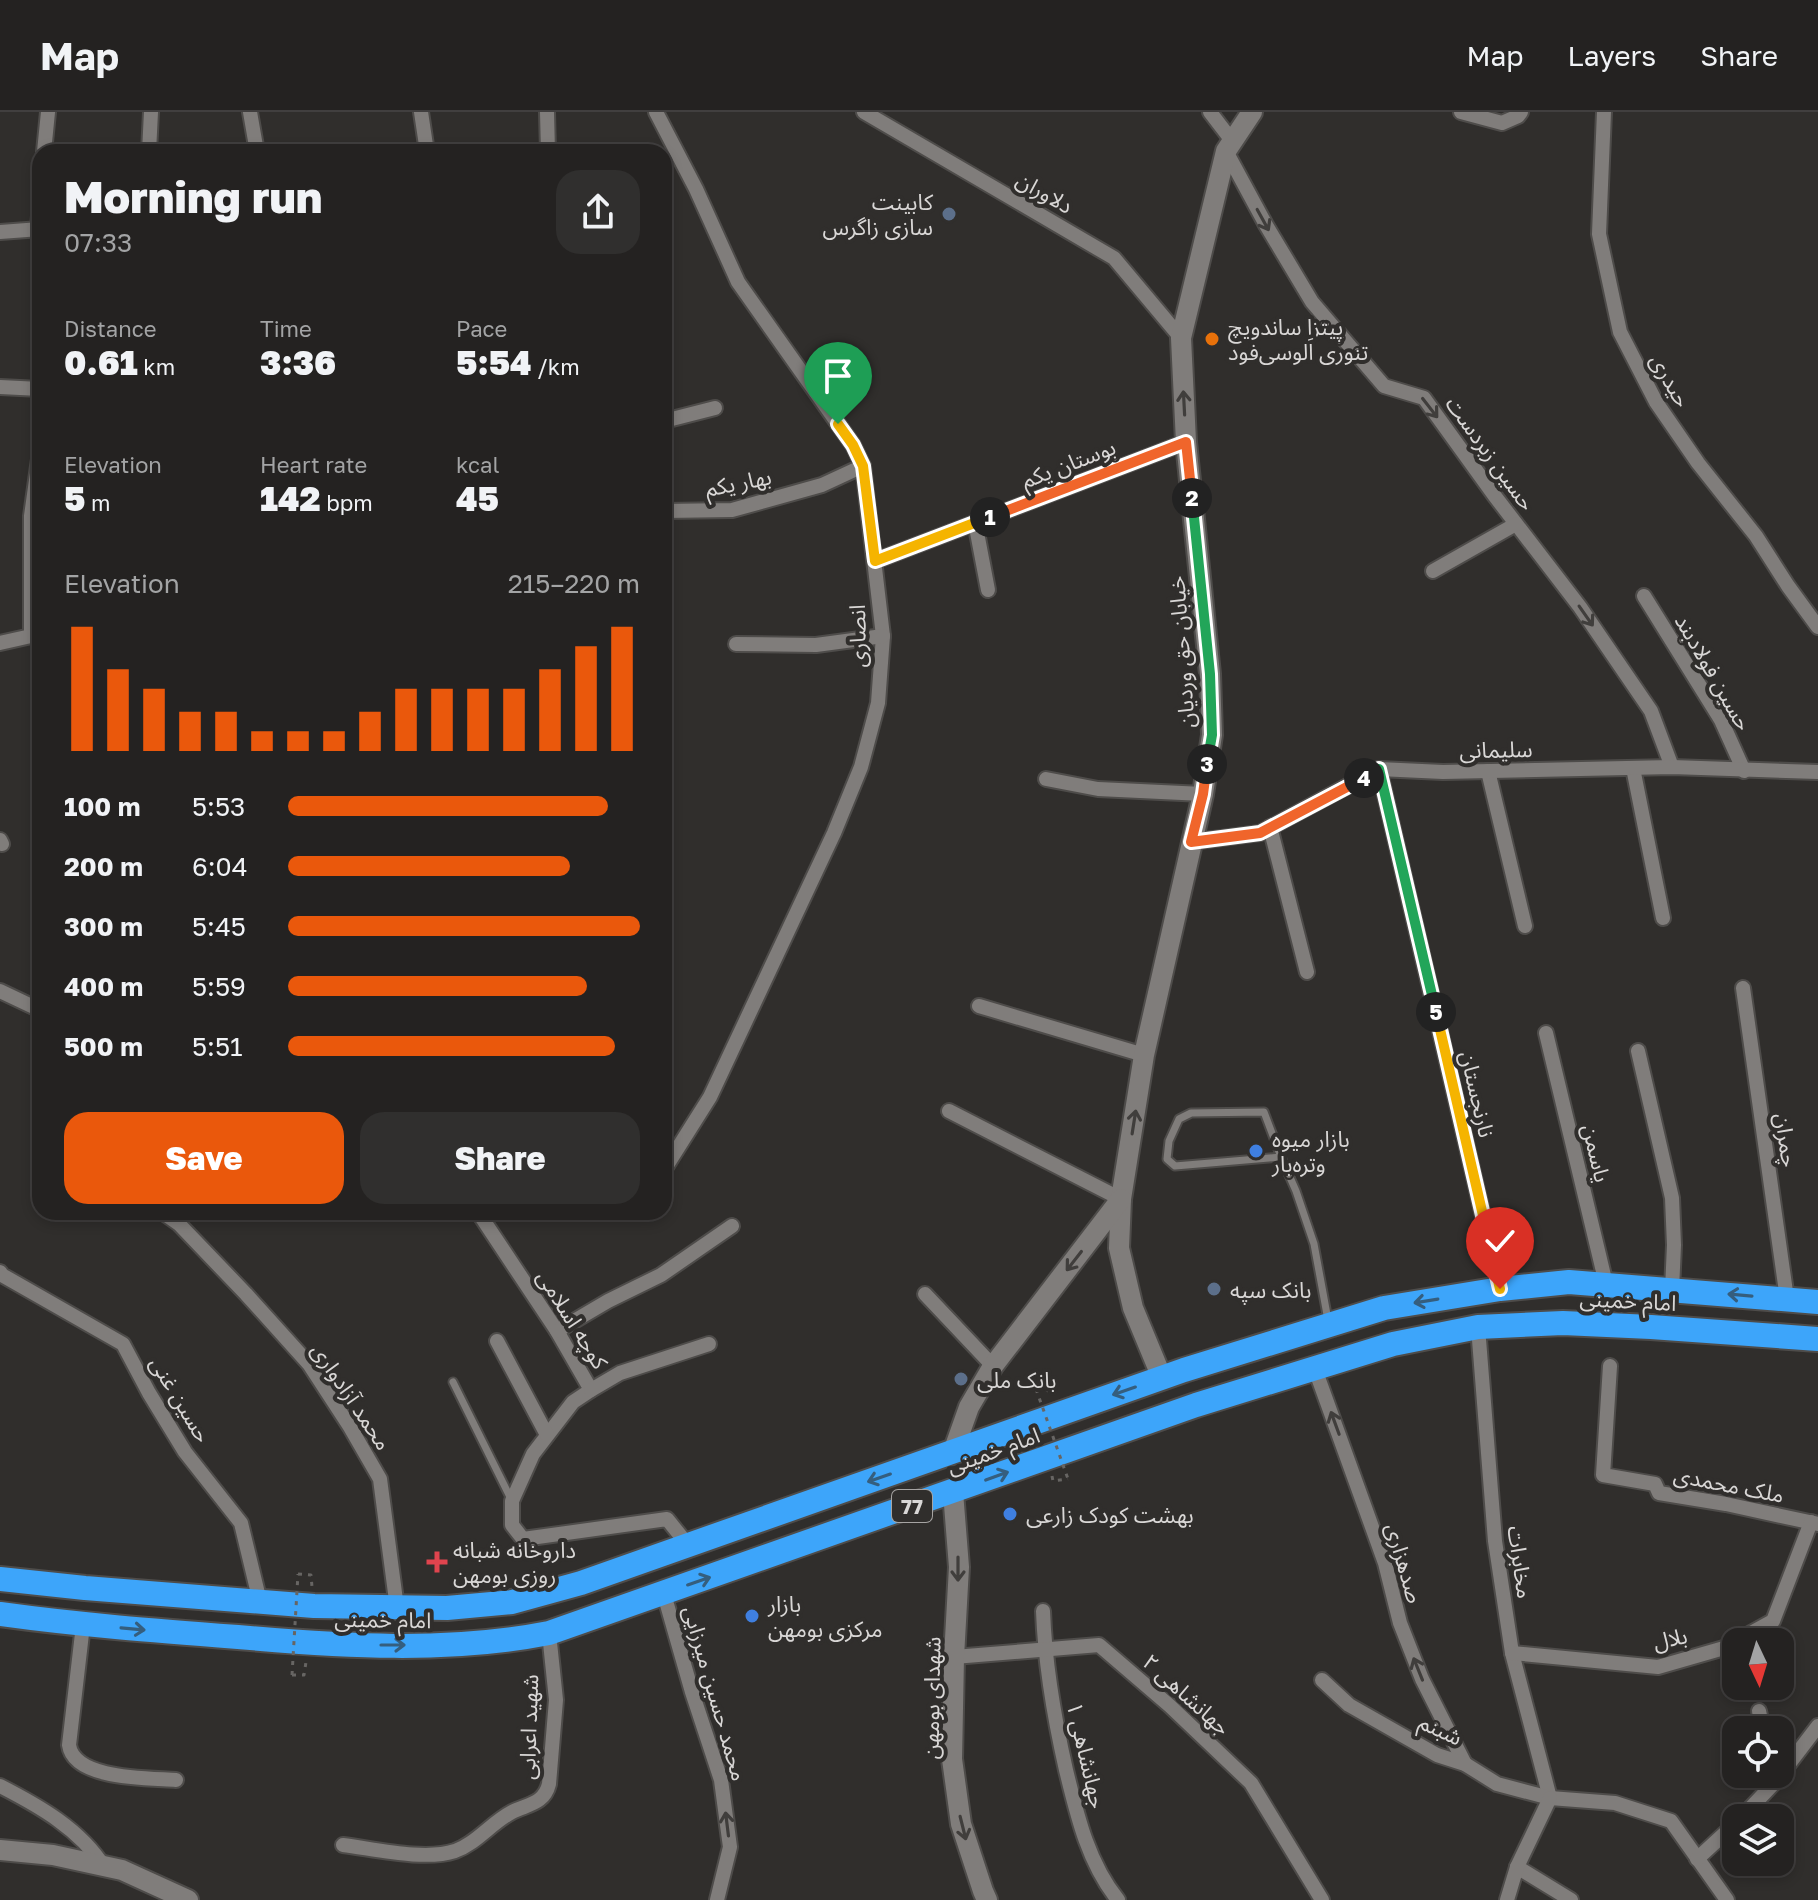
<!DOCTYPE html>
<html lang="en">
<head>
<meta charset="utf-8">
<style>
	body { margin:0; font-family:"Golos Text","Noto Sans Arabic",sans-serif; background:#302f2e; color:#f1f3f6; height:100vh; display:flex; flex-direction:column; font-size:30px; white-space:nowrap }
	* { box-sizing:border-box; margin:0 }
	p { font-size:26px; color:#a3a4a5 }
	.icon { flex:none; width:44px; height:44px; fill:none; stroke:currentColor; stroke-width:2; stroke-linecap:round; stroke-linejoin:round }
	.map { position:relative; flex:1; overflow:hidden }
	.panel { position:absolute; left:32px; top:32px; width:640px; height:1076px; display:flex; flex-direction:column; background:#242221; border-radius:24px; box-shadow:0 4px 12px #0003,0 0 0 2px #413f3f }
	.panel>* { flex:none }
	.needle { width:52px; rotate:176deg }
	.buttons { position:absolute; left:1722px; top:1516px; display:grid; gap:16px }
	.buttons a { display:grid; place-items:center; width:72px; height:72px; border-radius:16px; background:#242221; box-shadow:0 4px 12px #0003,0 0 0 2px #413f3f; font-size:40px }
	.pin { position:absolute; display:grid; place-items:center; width:68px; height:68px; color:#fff; margin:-82px -34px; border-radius:50% 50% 50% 0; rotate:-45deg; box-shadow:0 0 8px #0007 }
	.pin .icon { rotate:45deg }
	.km { position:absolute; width:40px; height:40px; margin:-20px; border-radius:50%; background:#222; color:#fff; font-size:22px; line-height:40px; text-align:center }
	.round { display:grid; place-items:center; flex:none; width:84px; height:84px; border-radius:24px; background:#302f2e }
	.overview { display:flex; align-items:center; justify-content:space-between; height:136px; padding:0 32px }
	h1 { font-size:44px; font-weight:800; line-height:60px }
	.figures { display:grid; grid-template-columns:repeat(3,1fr); gap:12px; height:136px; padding:8px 32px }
	.figures div { display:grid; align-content:center }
	.figures b { font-size:34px; font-weight:800 }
	.figures small { font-size:22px; font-weight:400 }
	.figures p { font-size:22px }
	.chart { height:224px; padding:16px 32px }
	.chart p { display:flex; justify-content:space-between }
	.chart svg { width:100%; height:144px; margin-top:8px; stroke:#ea580c; stroke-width:6 }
	.cta { display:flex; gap:16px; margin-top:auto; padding:16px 32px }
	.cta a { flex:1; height:92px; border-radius:24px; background:#ea580c; color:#fff; font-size:32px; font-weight:800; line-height:92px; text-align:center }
	.cta a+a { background:#302f2e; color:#f1f3f6 }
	ul { padding:0 32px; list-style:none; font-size:26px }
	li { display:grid; grid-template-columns:128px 96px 1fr; align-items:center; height:60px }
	li i { height:20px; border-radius:10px; background:#ea580c }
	header { display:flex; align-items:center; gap:48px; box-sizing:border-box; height:112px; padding:0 40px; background:#242221; border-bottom:2px solid #413f3f }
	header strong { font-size:38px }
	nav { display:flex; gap:44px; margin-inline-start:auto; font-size:28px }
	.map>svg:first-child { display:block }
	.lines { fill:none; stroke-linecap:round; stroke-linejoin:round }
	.lane-casing { stroke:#4e4c4a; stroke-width:11 }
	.street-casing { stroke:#4e4c4a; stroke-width:18 }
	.secondary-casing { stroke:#4e4c4a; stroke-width:24 }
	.highway-casing { stroke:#4e4c4a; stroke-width:28 }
	.path { stroke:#676563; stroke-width:3; stroke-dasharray:4 6; stroke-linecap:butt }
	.lane { stroke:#807d7b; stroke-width:7 }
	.street { stroke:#807d7b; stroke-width:14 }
	.secondary { stroke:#807d7b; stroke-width:20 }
	.highway { stroke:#3da5fa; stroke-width:24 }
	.path-bridge { stroke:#676563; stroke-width:3; stroke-dasharray:4 6; stroke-linecap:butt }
	.oneway { stroke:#403e3c }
	.oneway2 { stroke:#355e7e }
	.split-1-casing { stroke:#fff; stroke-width:16 }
	.split-2-casing { stroke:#fff; stroke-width:16 }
	.split-3-casing { stroke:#fff; stroke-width:16 }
	.split-4-casing { stroke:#fff; stroke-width:16 }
	.split-5-casing { stroke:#fff; stroke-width:16 }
	.split-6-casing { stroke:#fff; stroke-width:16 }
	.split-1 { stroke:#f5b400; stroke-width:10 }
	.split-2 { stroke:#f0652b; stroke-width:10 }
	.split-3 { stroke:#22a559; stroke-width:10 }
	.split-4 { stroke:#f0652b; stroke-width:10 }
	.split-5 { stroke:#22a559; stroke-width:10 }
	.split-6 { stroke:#f5b400; stroke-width:10 }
	.service-dot { fill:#5c6f8a; stroke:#302e2c; stroke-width:3 }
	.food-dot { fill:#e8710a; stroke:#302e2c; stroke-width:3 }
	.shop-dot { fill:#3f7fe0; stroke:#302e2c; stroke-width:3 }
	.health-dot { fill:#e0444e; stroke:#302e2c; stroke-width:3 }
	.labels { text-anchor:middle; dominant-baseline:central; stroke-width:8; stroke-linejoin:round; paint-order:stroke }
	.shield { fill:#302e2c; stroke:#a6a4a3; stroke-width:2 }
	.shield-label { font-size:20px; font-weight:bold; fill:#d9d7d6 }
	.street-label { font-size:22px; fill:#d9d7d6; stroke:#302e2c }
	.poi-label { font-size:22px; fill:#d9d7d6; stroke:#302e2c; text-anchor:start }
</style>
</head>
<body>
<header>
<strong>Map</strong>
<nav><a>Map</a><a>Layers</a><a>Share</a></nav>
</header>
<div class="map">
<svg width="1818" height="1788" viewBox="0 0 1818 1788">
	<rect width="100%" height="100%" fill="#302e2c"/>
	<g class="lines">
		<g class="lane-casing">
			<g id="lane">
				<polyline points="1281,1045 1264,1000 1191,1001 1179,1007 1169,1029 1167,1047 1175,1054 1281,1045 1296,1079 1314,1132 1328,1208"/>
				<polyline points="453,1270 511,1387"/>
			</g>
		</g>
		<g class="street-casing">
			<g id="street">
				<polyline points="250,0 257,40"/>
				<polyline points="421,0 427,40"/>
				<polyline points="547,0 548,40"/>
				<polyline points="656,0 696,77 738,170 853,333 863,354 883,524 878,591 861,655 834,721 710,985 664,1058"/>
				<polyline points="864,0 1114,146 1181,226"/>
				<polyline points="1210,0 1233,30"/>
				<polyline points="1461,0 1502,11 1518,4 1521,0"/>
				<polyline points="1604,0 1599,122 1620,220 1656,290 1698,351 1756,424 1788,474 1818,515"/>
				<polyline points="1226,39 1266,113 1312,190 1384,274 1424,286 1494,383 1580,495 1651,599 1672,655"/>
				<polyline points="44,40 48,0"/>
				<polyline points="149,40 151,0"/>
				<polyline points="38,117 40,90"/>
				<polyline points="0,120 40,117"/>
				<polyline points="0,275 40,277"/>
				<polyline points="664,309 715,296"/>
				<polyline points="664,399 732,398 822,373 863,354"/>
				<polyline points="975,410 988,478"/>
				<polyline points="875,449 1186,330"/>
				<polyline points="1433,459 1516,412"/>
				<polyline points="1644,484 1721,608 1744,659"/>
				<polyline points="31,524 31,404 40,340"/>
				<polyline points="0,531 40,522"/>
				<polyline points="736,532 816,533 883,524"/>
				<polyline points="1633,656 1663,806"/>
				<polyline points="1379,657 1500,1177"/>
				<polyline points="1488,659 1525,814"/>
				<polyline points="1046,667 1098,677 1203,682"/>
				<polyline points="1270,715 1307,860"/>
				<polyline points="0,728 2,732"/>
				<polyline points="1191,730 1260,721 1379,657 1443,660 1672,655 1818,660"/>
				<polyline points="1743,876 1787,1187"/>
				<polyline points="0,879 40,898"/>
				<polyline points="979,894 1144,943"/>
				<polyline points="1546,921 1606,1172"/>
				<polyline points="1638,939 1672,1086 1674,1133 1672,1178"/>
				<polyline points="949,999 1121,1087"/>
				<polyline points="162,1100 179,1112 246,1182 309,1252 350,1315 380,1367 397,1496"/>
				<polyline points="478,1100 557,1219 591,1278 573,1290 533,1342 512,1389 512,1413 523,1427 667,1407 688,1433"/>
				<polyline points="0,1160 2,1163 123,1232 149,1281 185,1340 241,1411 260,1490"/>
				<polyline points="925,1182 993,1254"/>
				<polyline points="1478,1215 1495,1429 1512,1541 1550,1686"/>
				<polyline points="557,1219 608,1189 661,1163 732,1114"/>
				<polyline points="497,1229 547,1323"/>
				<polyline points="1610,1254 1603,1363 1655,1372 1659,1381 1726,1392 1818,1412"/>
				<polyline points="1315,1257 1385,1451 1400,1511 1422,1567 1465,1652"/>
				<polyline points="591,1278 620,1261 709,1232"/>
				<polyline points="664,1482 692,1580 721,1668 730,1735 717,1788"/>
				<path d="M1043 1499C1045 1553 1054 1605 1066 1658 1077 1703 1088 1751 1118 1788"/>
				<path d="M83 1513 69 1633C74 1668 149 1666 176 1668"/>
				<polyline points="1512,1541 1658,1555 1724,1536 1773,1509 1811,1410"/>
				<polyline points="954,1545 1099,1533 1170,1594 1251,1671 1322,1788"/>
				<polyline points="1322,1568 1349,1593 1437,1643 1465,1652 1497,1672 1550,1686 1615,1691 1671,1709 1727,1788"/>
				<polyline points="1759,1599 1763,1618"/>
				<path d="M0 1674C39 1694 80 1717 104 1755"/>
				<polyline points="1741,1706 1776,1669 1818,1614"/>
				<path d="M343 1733C375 1737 425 1749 455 1739 477 1731 491 1711 512 1700 528 1692 544 1692 549 1672L556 1588 549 1521"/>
				<polyline points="1697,1747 1736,1711"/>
				<polyline points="1517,1755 1571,1788"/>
				<polyline points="1507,1788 1517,1755 1550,1686"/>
			</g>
		</g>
		<g class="secondary-casing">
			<g id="secondary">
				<polyline points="1162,1266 1133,1196 1119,1136 1121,1087 1144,943 1203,682 1212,623 1210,562 1186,330 1181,226 1226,39 1252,0"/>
				<polyline points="953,1340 969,1295 993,1254 1121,1087"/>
				<polyline points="953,1380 959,1455 954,1545 952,1647 961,1712 983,1779 987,1788"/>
				<polyline points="0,1738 53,1743 122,1758 188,1788"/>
			</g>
		</g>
		<g class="highway-casing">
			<g id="highway">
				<polyline points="0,1467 85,1476 314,1494 447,1496 512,1490 581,1471 1184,1258 1384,1196 1500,1177 1569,1170 1818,1190"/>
				<path d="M0 1502C79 1513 158 1519 238 1525 342 1534 447 1541 549 1521L1196 1293 1393 1232 1478 1215 1563 1211 1651 1215 1818 1227"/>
			</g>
		</g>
		<g class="path">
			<polyline points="1036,1277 1048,1278 1049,1282"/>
			<polyline points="1052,1364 1053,1369 1068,1367"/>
			<polyline points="298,1462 311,1463 312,1475"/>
			<polyline points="292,1563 304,1563 306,1550"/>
		</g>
		<use href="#lane" class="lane"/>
		<use href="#street" class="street"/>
		<use href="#secondary" class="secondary"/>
		<use href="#highway" class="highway"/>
		<g class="path-bridge">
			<polyline points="1036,1277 1068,1367"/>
			<polyline points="292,1563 298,1462"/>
		</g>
	</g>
	<defs><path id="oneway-shaft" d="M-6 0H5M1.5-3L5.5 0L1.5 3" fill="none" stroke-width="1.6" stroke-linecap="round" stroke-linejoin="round" transform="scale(2)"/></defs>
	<g class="oneway">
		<use href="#oneway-shaft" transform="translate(1263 108) rotate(61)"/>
		<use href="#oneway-shaft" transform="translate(1184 291) rotate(-93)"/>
		<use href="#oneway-shaft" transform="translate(1430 296) rotate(52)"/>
		<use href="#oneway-shaft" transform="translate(1586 504) rotate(55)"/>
		<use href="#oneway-shaft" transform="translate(1134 1010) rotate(-81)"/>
		<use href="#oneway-shaft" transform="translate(1074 1149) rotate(128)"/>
		<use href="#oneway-shaft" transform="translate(1335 1311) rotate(-110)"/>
		<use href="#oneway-shaft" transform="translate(958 1457) rotate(90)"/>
		<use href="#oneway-shaft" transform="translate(1418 1557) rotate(-112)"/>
		<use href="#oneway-shaft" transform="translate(727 1712) rotate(-97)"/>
		<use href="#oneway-shaft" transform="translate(963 1716) rotate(76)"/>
	</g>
	<g class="oneway2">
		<use href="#oneway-shaft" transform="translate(1740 1183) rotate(-175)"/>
		<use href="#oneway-shaft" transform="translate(1426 1189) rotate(171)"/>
		<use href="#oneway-shaft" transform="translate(1124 1279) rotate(161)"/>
		<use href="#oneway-shaft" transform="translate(997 1364) rotate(-20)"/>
		<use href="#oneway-shaft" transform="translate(879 1366) rotate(161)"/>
		<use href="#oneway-shaft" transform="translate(699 1469) rotate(-19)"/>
		<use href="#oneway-shaft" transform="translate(133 1517) rotate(5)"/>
		<use href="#oneway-shaft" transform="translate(393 1533)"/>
	</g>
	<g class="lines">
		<g class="split-1-casing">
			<polyline id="split-1" points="838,312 853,333 863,354 875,449 990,405"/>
		</g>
		<g class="split-2-casing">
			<polyline id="split-2" points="990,405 1186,330 1192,386"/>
		</g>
		<g class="split-3-casing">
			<polyline id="split-3" points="1192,386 1210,562 1212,623 1207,652"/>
		</g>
		<g class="split-4-casing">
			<polyline id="split-4" points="1207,652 1203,682 1191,730 1260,721 1364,666"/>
		</g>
		<g class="split-5-casing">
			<polyline id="split-5" points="1364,666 1379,657 1436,900"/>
		</g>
		<g class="split-6-casing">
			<polyline id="split-6" points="1436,900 1500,1177"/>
		</g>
		<use href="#split-1" class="split-1"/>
		<use href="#split-2" class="split-2"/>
		<use href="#split-3" class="split-3"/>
		<use href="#split-4" class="split-4"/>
		<use href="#split-5" class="split-5"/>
		<use href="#split-6" class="split-6"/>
	</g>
	<g class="service-dot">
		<circle cx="949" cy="102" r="8"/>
		<circle cx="1214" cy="1177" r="8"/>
		<circle cx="961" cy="1267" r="8"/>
	</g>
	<circle class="food-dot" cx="1212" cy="227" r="8"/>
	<g class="shop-dot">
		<circle cx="1256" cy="1039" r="8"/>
		<circle cx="1010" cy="1402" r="8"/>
		<circle cx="752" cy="1504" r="8"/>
	</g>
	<path class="health-dot" d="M433 1438h8v8h8v8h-8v8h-8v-8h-8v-8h8z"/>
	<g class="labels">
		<rect class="shield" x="892" y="1378" width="40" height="32" rx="6"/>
		<g class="shield-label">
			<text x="912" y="1394">77</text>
		</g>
		<g class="street-label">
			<text transform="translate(1045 80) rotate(30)">دلاوران</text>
			<text transform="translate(1671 268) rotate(60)">حیدری</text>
			<text transform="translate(1491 341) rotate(54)">حسین زبردست</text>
			<text transform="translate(1068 351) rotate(-21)">بوستان یکم</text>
			<text transform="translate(738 370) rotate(-11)">بهار یکم</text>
			<text transform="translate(857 524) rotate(-91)">انصاری</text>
			<text transform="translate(1181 540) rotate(-94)">خیابان حق وردیان</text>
			<text transform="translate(1714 560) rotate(60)">حسین فولادبند</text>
			<text transform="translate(1496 637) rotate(-1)">سلیمانی</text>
			<text transform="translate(1478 982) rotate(77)">نارنجستان</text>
			<text transform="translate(1787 1028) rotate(82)">چمران</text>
			<text transform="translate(1597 1041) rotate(77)">یاسمن</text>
			<text transform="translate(1628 1188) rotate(3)">امام خمینی</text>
			<text transform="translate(573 1207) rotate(58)">کوچه اسلامی</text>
			<text transform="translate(352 1284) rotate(56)">محمد آزادواری</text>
			<text transform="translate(181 1287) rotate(59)">حسین غنی</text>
			<text transform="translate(993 1338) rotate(-20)">امام خمینی</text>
			<text transform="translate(1729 1372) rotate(11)">ملک محمدی</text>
			<text transform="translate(1521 1450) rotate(82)">مخابرات</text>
			<text transform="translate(1405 1451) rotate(74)">صدهزاری</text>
			<text transform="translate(383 1507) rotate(1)">امام خمینی</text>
			<text transform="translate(1670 1526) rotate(-12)">بلال</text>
			<text transform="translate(716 1581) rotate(74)">محمد حسین میرزایی</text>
			<text transform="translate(1187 1582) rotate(42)">جهانشاهی ۲</text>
			<text transform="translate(931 1586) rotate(-89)">شهدای بومهن</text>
			<text transform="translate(528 1615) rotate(-88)">شهید اعرابی</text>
			<text transform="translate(1441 1617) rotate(25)">شبنم</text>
			<text transform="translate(1087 1643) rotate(77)">جهانشاهی ۱</text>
		</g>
		<g class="poi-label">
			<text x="933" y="89" text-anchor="end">کابینت<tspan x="933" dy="25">سازی زاگرس</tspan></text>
			<text x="1228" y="214">پیتزا ساندویچ<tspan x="1228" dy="25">تنوری اَلوسی‌‌فود</tspan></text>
			<text x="1272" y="1026">بازار میوه<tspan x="1272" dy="25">وتره‌بار</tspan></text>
			<text x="1230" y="1177">بانک سپه</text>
			<text x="977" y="1267">بانک ملی</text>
			<text x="1026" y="1402">بهشت کودک زارعی</text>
			<text x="453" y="1437">داروخانه شبانه<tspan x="453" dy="25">روزی بومهن</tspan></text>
			<text x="768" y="1491">بازار<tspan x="768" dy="25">مرکزی بومهن</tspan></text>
		</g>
	</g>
</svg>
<div class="buttons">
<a><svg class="needle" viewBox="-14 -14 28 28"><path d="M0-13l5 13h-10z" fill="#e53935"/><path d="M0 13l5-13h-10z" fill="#a3a4a5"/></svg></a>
<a><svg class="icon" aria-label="locate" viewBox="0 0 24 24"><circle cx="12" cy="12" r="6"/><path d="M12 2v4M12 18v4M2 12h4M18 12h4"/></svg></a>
<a><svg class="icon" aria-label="layers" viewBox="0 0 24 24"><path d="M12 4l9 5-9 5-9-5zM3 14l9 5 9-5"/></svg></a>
</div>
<div class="pin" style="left:838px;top:312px;background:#1e9e55"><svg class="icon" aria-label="arrive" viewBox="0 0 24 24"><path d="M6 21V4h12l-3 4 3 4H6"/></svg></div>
<div class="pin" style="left:1500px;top:1177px;background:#d93025"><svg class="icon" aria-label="check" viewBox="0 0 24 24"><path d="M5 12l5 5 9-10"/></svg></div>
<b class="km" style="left:990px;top:405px">1</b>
<b class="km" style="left:1192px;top:386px">2</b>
<b class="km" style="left:1207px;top:652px">3</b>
<b class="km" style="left:1364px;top:666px">4</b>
<b class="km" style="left:1436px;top:900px">5</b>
<section class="panel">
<div class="overview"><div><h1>Morning run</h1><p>07:33</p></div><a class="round"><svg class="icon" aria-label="share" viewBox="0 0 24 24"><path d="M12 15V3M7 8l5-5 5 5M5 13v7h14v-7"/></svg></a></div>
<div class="figures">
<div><p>Distance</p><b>0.61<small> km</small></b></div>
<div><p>Time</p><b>3:36</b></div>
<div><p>Pace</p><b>5:54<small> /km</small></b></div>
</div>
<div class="figures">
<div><p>Elevation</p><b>5<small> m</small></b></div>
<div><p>Heart rate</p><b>142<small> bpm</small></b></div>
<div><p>kcal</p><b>45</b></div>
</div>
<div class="chart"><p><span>Elevation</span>215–220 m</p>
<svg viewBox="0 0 160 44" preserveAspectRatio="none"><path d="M5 44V6M15 44V19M25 44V25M35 44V32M45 44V32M55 44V38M65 44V38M75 44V38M85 44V32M95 44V25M105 44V25M115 44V25M125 44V25M135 44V19M145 44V12M155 44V6"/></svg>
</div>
<ul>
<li><b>100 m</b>5:53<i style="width:91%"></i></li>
<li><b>200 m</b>6:04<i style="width:80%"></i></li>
<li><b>300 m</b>5:45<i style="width:100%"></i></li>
<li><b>400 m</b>5:59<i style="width:85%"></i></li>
<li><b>500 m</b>5:51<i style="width:93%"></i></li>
</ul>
<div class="cta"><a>Save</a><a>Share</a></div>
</section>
</div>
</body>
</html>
